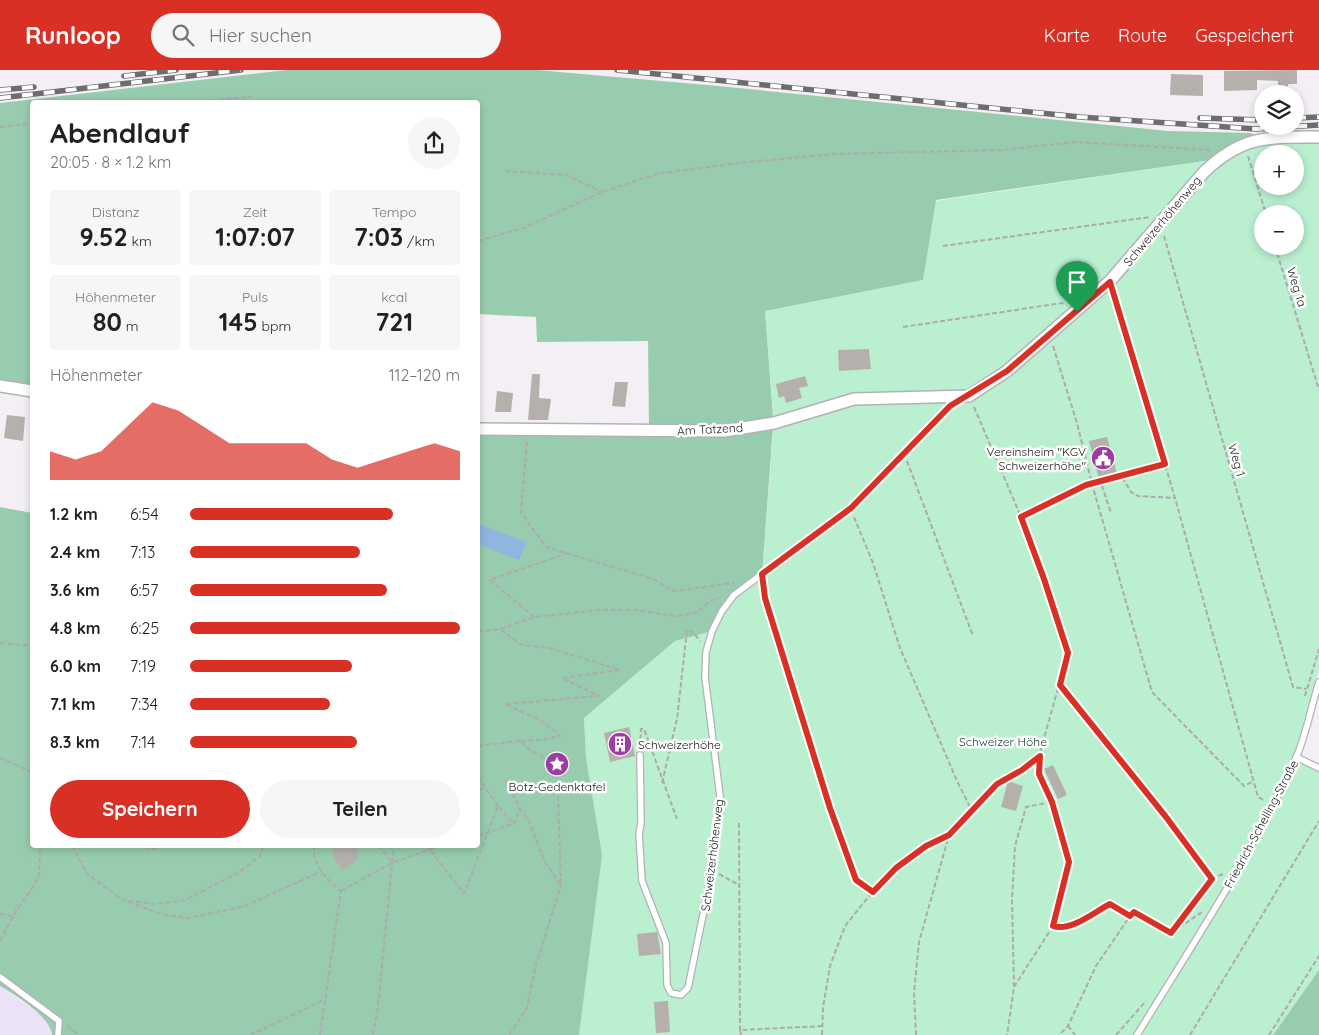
<!DOCTYPE html>
<html lang="de">
<head>
<meta charset="utf-8">
<style>
	body { margin:0; font-family:Quicksand,sans-serif; background:#f6f6f6; color:#202124; height:100vh; display:flex; flex-direction:column; font-size:19px; white-space:nowrap }
	* { box-sizing:border-box; margin:0 }
	p { font-size:16px; color:#757577 }
	.icon { flex:none; width:28px; height:28px; fill:none; stroke:currentColor; stroke-width:2; stroke-linecap:round; stroke-linejoin:round }
	.map { position:relative; flex:1; overflow:hidden }
	.sheet { position:absolute; left:30px; top:30px; width:450px; height:748px; display:flex; flex-direction:column; background:#fff; border-radius:5px; box-shadow:0 2px 8px #0003 }
	.sheet>* { flex:none }
	.buttons { position:absolute; left:1254px; top:15px; display:grid; gap:10px }
	.buttons a { display:grid; place-items:center; width:50px; height:50px; border-radius:50%; background:#fff; box-shadow:0 2px 8px #0003; font-size:25px }
	.pin { position:absolute; display:grid; place-items:center; width:42px; height:42px; color:#fff; margin:-51px -21px; border-radius:50% 50% 50% 0; rotate:-45deg; box-shadow:0 0 5px #0007 }
	.pin .icon { rotate:45deg }
	.round { display:grid; place-items:center; flex:none; width:52px; height:52px; border-radius:26px; background:#f6f6f6 }
	.headline { display:flex; align-items:center; justify-content:space-between; height:85px; padding:0 20px }
	h1 { font-size:28px; font-weight:700; line-height:38px }
	.metrics { display:grid; grid-template-columns:repeat(3,1fr); gap:8px; height:85px; padding:5px 20px }
	.metrics div { display:grid; align-content:center; border-radius:5px; background:#f6f6f6; text-align:center }
	.metrics b { font-size:25px; font-weight:700 }
	.metrics small { font-size:14px; font-weight:400 }
	.metrics p { font-size:14px }
	.chart { height:140px; padding:10px 20px }
	.chart p { display:flex; justify-content:space-between }
	.chart svg { width:100%; height:90px; margin-top:5px; fill:#d93025; opacity:.7 }
	.primary-button { display:flex; gap:10px; margin-top:auto; padding:10px 20px }
	.primary-button a { flex:1; height:58px; border-radius:30px; background:#d93025; color:#fff; font-size:20px; font-weight:700; line-height:58px; text-align:center }
	.primary-button a+a { background:#f6f6f6; color:#202124 }
	ul { padding:0 20px; list-style:none; font-size:16px }
	li { display:grid; grid-template-columns:80px 60px 1fr; align-items:center; height:38px }
	li i { height:12px; border-radius:6px; background:#d93025 }
	header { display:flex; align-items:center; gap:30px; box-sizing:border-box; height:70px; padding:0 25px; background:#d93025; color:#fff }
	header strong { font-size:24px }
	nav { display:flex; gap:28px; margin-inline-start:auto; font-size:18px }
	.search { width:350px; height:45px; background:#f6f6f6; display:flex; align-items:center; gap:12px; box-sizing:border-box; padding:0 18px; border-radius:28px; color:#757577; font-size:19px }
	.map>svg:first-child { display:block }
	.education { fill:#ece2f7 }
	.green { fill:#baefd0; fill-rule:evenodd }
	.forest { fill:#97cdae }
	.water { fill:#90b6df }
	.building { fill:#b5b0ab }
	.lines { fill:none; stroke-linecap:round; stroke-linejoin:round }
	.service-casing { stroke:#b4b1b6; stroke-width:8 }
	.minor-casing { stroke:#b4b1b6; stroke-width:14 }
	.path { stroke:#adaaaf; stroke-width:2; stroke-dasharray:5 2.5; stroke-linecap:butt }
	.service { stroke:#fff; stroke-width:5.5 }
	.minor { stroke:#fff; stroke-width:11 }
	.rail-casing { stroke:#6e6c6f; stroke-width:5.5 }
	.rail { stroke:#fefeff; stroke-width:4; stroke-dasharray:11; stroke-linecap:butt }
	.route-casing { stroke:#fff; stroke-width:10 }
	.route { stroke:#d93025; stroke-width:6 }
	.labels { text-anchor:middle; dominant-baseline:central; stroke-width:5; stroke-linejoin:round; paint-order:stroke }
	.street-label { font-size:12px; fill:#1a191b; stroke:#fefeff }
	.poi-label { font-size:12px; fill:#1a191b; stroke:#fefeff; text-anchor:end }
	.park-label { font-size:12px; fill:#123e29; stroke:#fefeff }
</style>
</head>
<body>
<header>
<strong>Runloop</strong>
<div class="search"><svg class="icon" aria-label="search" viewBox="0 0 24 24"><circle cx="10" cy="10" r="6"/><path d="M15 15l6 6"/></svg>Hier suchen</div>
<nav><a>Karte</a><a>Route</a><a>Gespeichert</a></nav>
</header>
<div class="map">
<svg width="1319" height="965" viewBox="0 0 1319 965">
	<rect width="100%" height="100%" fill="#f3eff5"/>
	<polygon class="education" points="0,916 44,948 52,960 52,965 0,965"/>
	<path class="green" d="M1319 67V599L1297 687 1319 698V900L1273 965H579L583 930 586 688 584 648 675 571 712 561 734 525 762 504 774 353 765 241 923 210 935 131 1218 89 1233 78ZM1262 84H1295V116H1262ZM1262 144H1295V176H1262Z"/>
	<g class="forest">
		<polygon points="287,0 537,0 718,16 1168,61 1251,63 1258,69 1218,89 936,130 923,210 765,241 773,347 724,356 649,356 648,271 537,272 536,247 478,244 478,32 32,32 32,317 0,312 0,33"/>
		<path d="M773 357 762 504 734 525 712 561 675 571 584 648 586 688 602 785 579 965H52C52 948 14 924 0 916V437L32 443V775H478V363Z"/>
		<polygon points="1319,900 1319,965 1273,965"/>
	</g>
	<polygon class="water" points="478,454 527,472 519,490 478,474"/>
	<g class="building">
		<polygon points="1297,0 1297,14 1288,14 1288,17 1278,17 1278,11 1257,10 1257,20 1224,21 1224,1"/>
		<polygon points="1171,4 1203,5 1203,26 1170,25"/>
		<polygon points="869,279 871,299 839,301 838,280"/>
		<polygon points="532,304 540,304 539,328 551,329 548,350 528,350"/>
		<polygon points="805,306 808,316 799,318 802,328 786,333 784,326 779,328 776,314"/>
		<polygon points="615,312 628,312 625,337 612,336"/>
		<polygon points="497,321 513,323 511,342 495,342"/>
		<polygon points="7,345 25,347 23,371 4,368"/>
		<polygon points="1107,367 1117,404 1099,409 1089,371"/>
		<polygon points="629,657 635,686 610,692 604,663"/>
		<polygon points="1053,695 1067,725 1058,729 1044,699"/>
		<polygon points="1008,711 1023,716 1016,741 1001,737"/>
		<polygon points="334,775 358,775 358,789 343,800 332,786"/>
		<polygon points="657,862 661,884 639,886 637,864"/>
		<polygon points="668,931 670,962 656,963 654,932"/>
	</g>
	<g class="lines">
		<g class="service-casing">
			<g id="service">
				<polyline points="640,685 641,753 639,764 642,811 666,873 667,915 671,923 681,925 688,918 711,806 721,734 705,607 706,582 712,561 722,541 734,525 851,437 950,336 964,328"/>
				<polyline points="1296,687 1319,698"/>
				<polyline points="0,907 59,951 58,965"/>
				<path d="M1137 965C1192 875 1252 785 1296 688 1306 665 1311 637 1319 612"/>
			</g>
		</g>
		<g class="minor-casing">
			<g id="minor">
				<polyline points="0,316 32,321"/>
				<path d="M478 359 724 361 774 353 854 329 969 326 1007 301 1110 211 1204 102C1243 65 1268 67 1319 67"/>
			</g>
		</g>
		<g class="path">
			<polyline points="189,32 252,27"/>
			<polyline points="0,57 32,53"/>
			<polyline points="1248,86 1266,144"/>
			<polyline points="505,101 566,105 602,122"/>
			<polyline points="1164,166 1293,617 1306,619"/>
			<polyline points="478,171 526,157 602,122 656,104 739,93 834,84 1001,80 1075,72 1210,80"/>
			<polyline points="943,176 1150,147"/>
			<polyline points="1275,176 1319,320"/>
			<polyline points="1114,223 1175,428 1258,727 1265,731"/>
			<polyline points="903,257 1062,233 1066,235"/>
			<polyline points="1053,276 1077,353 1092,414 1152,622 1244,716 1254,711"/>
			<polyline points="974,337 1021,447 1044,509 1068,583 1039,686 1039,704 1051,732 1069,792 1053,856 1014,917 1007,965"/>
			<polyline points="527,372 521,443 546,477 653,509 674,521 734,513"/>
			<polyline points="907,391 973,566"/>
			<polyline points="1122,407 1165,395"/>
			<polyline points="1101,413 1122,407 1131,422 1138,426 1175,428"/>
			<polyline points="854,447 873,493 900,578 957,711 971,739"/>
			<polyline points="1021,447 1086,415 1101,413 1111,443"/>
			<polyline points="763,514 765,528 830,738 856,810 873,821"/>
			<polyline points="534,547 490,510 568,483"/>
			<polyline points="478,562 500,559 534,547 600,540 634,540 675,546 696,543 710,531 719,528"/>
			<polyline points="0,573 32,576"/>
			<polyline points="1060,615 1167,747 1212,809"/>
			<polyline points="1305,626 1319,579"/>
			<polyline points="478,676 520,671"/>
			<polyline points="640,677 641,659 644,659 677,749"/>
			<polyline points="0,688 32,702"/>
			<polyline points="478,707 498,736"/>
			<polyline points="506,710 520,739"/>
			<polyline points="662,713 677,649 687,560 693,562 700,571"/>
			<polyline points="478,720 485,718"/>
			<polyline points="739,753 740,960"/>
			<polyline points="478,766 513,754"/>
			<polyline points="72,775 87,804 123,830 161,844 188,848 245,836 320,802"/>
			<polyline points="130,775 154,779 160,775"/>
			<path d="M314 775C313 797 326 808 341 821"/>
			<polyline points="379,775 392,793 394,775"/>
			<polyline points="426,775 464,824 498,736 514,754 520,739 528,749 545,792 561,815 557,693 533,682 520,671 542,670 560,666 542,651 505,634 599,626 562,608 620,600 553,579 520,574 500,559"/>
			<polyline points="719,804 739,815"/>
			<polyline points="341,821 392,793 442,775"/>
			<polyline points="128,831 154,834 185,830 238,803 260,786 263,775"/>
			<polyline points="0,844 13,846"/>
			<polyline points="1130,846 1134,842 1170,863"/>
			<path d="M1053 856C1071 862 1094 842 1110 834L1130 846 1096 896 1068 956 1059 965"/>
			<polyline points="1173,862 1202,842"/>
			<polyline points="1171,863 1212,809 1225,803"/>
			<polyline points="0,871 16,841 39,808 40,775"/>
			<polyline points="1014,917 1012,830 1015,776 1026,737 1051,732"/>
			<polyline points="67,956 79,965"/>
			<polyline points="1068,956 1075,965"/>
			<polyline points="250,965 324,930"/>
			<polyline points="320,965 341,821"/>
			<polyline points="373,965 378,936 392,793"/>
			<polyline points="509,965 527,938 535,898 561,815"/>
			<polyline points="741,965 740,960 823,956"/>
			<polyline points="822,965 823,938 830,896 845,856 873,821 896,798 926,776 949,765 997,714 1022,700 1039,686"/>
			<polyline points="916,965 914,922 919,872 949,765"/>
			<polyline points="1116,965 1146,931"/>
			<polyline points="1190,965 1319,751"/>
			<polyline points="1269,965 1319,886"/>
		</g>
		<use href="#service" class="service"/>
		<use href="#minor" class="minor"/>
		<g class="rail-casing">
			<g id="rail">
				<polyline points="617,0 1080,47 1256,59 1319,55"/>
				<polyline points="124,6 176,0"/>
				<polyline points="0,20 34,17"/>
				<polyline points="0,28 241,0"/>
				<polyline points="1200,48 1262,50"/>
				<polyline points="1295,48 1319,47"/>
			</g>
		</g>
		<use href="#rail" class="rail"/>
	</g>
	<g class="lines">
		<g class="route-casing">
			<path id="route" d="M1110 212 1165 394 1086 415 1021 447 1044 509 1068 583 1060 615 1166 747 1212 809 1171 863 1134 842 1130 846 1110 834C1094 842 1071 862 1053 856L1069 792 1052 732 1039 704 1040 686 1022 700 997 714 949 765 926 776 896 798 873 822 856 810 830 738 765 528 762 504 851 438 950 336 1007 301Z"/>
		</g>
		<use href="#route" class="route"/>
	</g>
	<defs>
		<g id="civic-disc" transform="scale(1.25)"><circle r="9.5" fill="#9c3ca4" stroke="#fefeff"/><path d="M-.6-6.5H3V-4.5H.6V-3L4-1V1h2V6H-6V1h2V-1L-.6-3ZM-1.2 2.5V6h2.4V2.5Z" fill="#fff"/></g>
		<g id="building-disc" transform="scale(1.25)"><circle r="9.5" fill="#9c3ca4" stroke="#fefeff"/><path d="M-4-6H4V6H1V3H-1V6H-4ZM-2.5-4.3h1.7v1.8h-1.7ZM.8-4.3h1.7v1.8H.8ZM-2.5-1h1.7V.8h-1.7ZM.8-1h1.7V.8H.8Z" fill="#fff"/></g>
		<g id="sight-disc" transform="scale(1.25)"><circle r="9.5" fill="#9c3ca4" stroke="#fefeff"/><path d="M0-6L1.8-2.2L6-1.7L2.9 1.2L3.7 5.4L0 3.3L-3.7 5.4L-2.9 1.2L-6-1.7L-1.8-2.2Z" fill="#fff"/></g>
	</defs>
	<g fill-rule="evenodd">
		<use href="#civic-disc" x="1103" y="388"/>
		<use href="#building-disc" x="620" y="674"/>
		<use href="#sight-disc" x="557" y="694"/>
	</g>
	<g class="labels">
		<g class="street-label">
			<text transform="translate(1162 151) rotate(-50)">Schweizerhöhenweg</text>
			<text transform="translate(1297 217) rotate(73)">Weg 1a</text>
			<text transform="translate(710 359) rotate(-3)">Am Tatzend</text>
			<text transform="translate(1237 390) rotate(74)">Weg 1</text>
			<text transform="translate(1261 754) rotate(-62)">Friedrich-Schelling-Straße</text>
			<text transform="translate(712 785) rotate(-83)">Schweizerhöhenweg</text>
		</g>
		<g class="poi-label">
			<text x="1086" y="381">Vereinsheim "KGV<tspan x="1086" dy="14">Schweizerhöhe"</tspan></text>
			<text x="638" y="674" text-anchor="start">Schweizerhöhe</text>
			<text x="557" y="716" text-anchor="middle">Botz-Gedenktafel</text>
		</g>
		<g class="park-label">
			<text x="1003" y="671">Schweizer Höhe</text>
		</g>
	</g>
</svg>
<div class="buttons">
<a><svg class="icon" aria-label="layers" viewBox="0 0 24 24"><path d="M12 4l9 5-9 5-9-5zM3 14l9 5 9-5"/></svg></a>
<a>+</a>
<a>−</a>
</div>
<div class="pin" style="left:1077px;top:242px;background:#1e9e55"><svg class="icon" aria-label="arrive" viewBox="0 0 24 24"><path d="M6 21V4h12l-3 4 3 4H6"/></svg></div>
<section class="sheet">
<div class="headline"><div><h1>Abendlauf</h1><p>20:05 · 8 × 1.2 km</p></div><a class="round"><svg class="icon" aria-label="share" viewBox="0 0 24 24"><path d="M12 15V3M7 8l5-5 5 5M5 13v7h14v-7"/></svg></a></div>
<div class="metrics">
<div><p>Distanz</p><b>9.52<small> km</small></b></div>
<div><p>Zeit</p><b>1:07:07</b></div>
<div><p>Tempo</p><b>7:03<small> /km</small></b></div>
</div>
<div class="metrics">
<div><p>Höhenmeter</p><b>80<small> m</small></b></div>
<div><p>Puls</p><b>145<small> bpm</small></b></div>
<div><p>kcal</p><b>721</b></div>
</div>
<div class="chart"><p><span>Höhenmeter</span>112–120 m</p>
<svg viewBox="0 0 160 44" preserveAspectRatio="none"><path d="M0 44V30L10 34L20 30L30 18L40 6L50 10L60 18L70 26L80 26L90 26L100 26L110 34L120 38L130 34L140 30L150 26L160 30V44z"/></svg>
</div>
<ul>
<li><b>1.2 km</b>6:54<i style="width:75%"></i></li>
<li><b>2.4 km</b>7:13<i style="width:63%"></i></li>
<li><b>3.6 km</b>6:57<i style="width:73%"></i></li>
<li><b>4.8 km</b>6:25<i style="width:100%"></i></li>
<li><b>6.0 km</b>7:19<i style="width:60%"></i></li>
<li><b>7.1 km</b>7:34<i style="width:52%"></i></li>
<li><b>8.3 km</b>7:14<i style="width:62%"></i></li>
</ul>
<div class="primary-button"><a>Speichern</a><a>Teilen</a></div>
</section>
</div>
</body>
</html>
